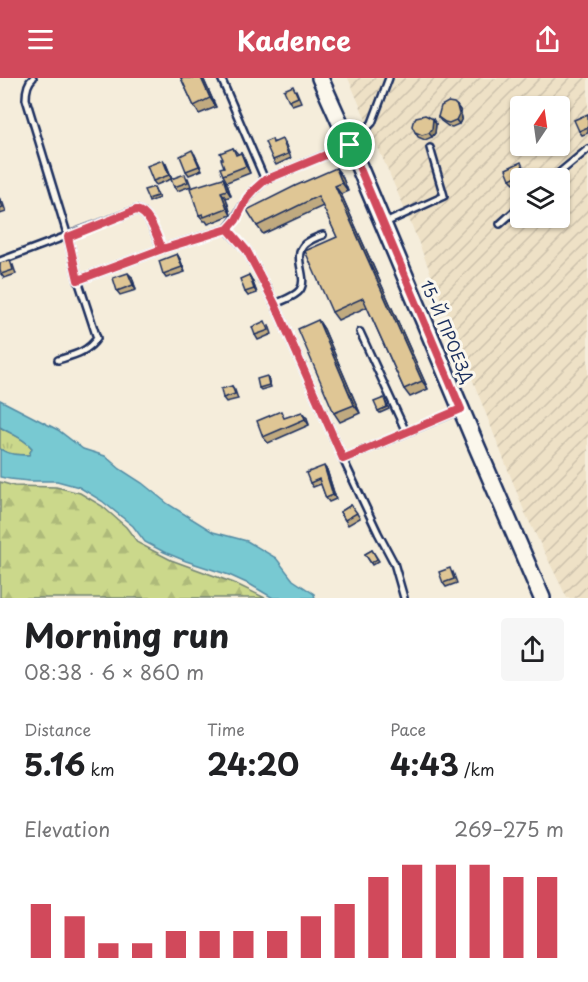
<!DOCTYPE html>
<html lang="en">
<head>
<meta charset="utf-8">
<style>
	body { margin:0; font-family:"Playpen Sans",sans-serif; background:#f6f6f6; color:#202124; height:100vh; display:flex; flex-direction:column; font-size:22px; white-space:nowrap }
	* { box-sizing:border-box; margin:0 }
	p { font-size:20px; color:#757577 }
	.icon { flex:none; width:33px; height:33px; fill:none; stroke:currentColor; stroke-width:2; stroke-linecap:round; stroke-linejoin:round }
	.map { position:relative; height:520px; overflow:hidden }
	.details { display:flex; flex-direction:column; background:#fff; flex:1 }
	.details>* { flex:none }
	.needle { width:39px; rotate:13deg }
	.fabs { position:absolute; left:510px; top:18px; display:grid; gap:12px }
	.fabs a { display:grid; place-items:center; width:60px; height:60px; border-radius:6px; background:#fff; box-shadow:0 2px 4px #0004; font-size:30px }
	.pin { position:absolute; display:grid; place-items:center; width:51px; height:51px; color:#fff; margin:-26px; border:3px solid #fff; border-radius:50%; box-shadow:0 2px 6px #0007 }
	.round { display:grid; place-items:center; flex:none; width:63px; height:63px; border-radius:6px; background:#f6f6f6 }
	.overview { display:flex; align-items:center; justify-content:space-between; height:102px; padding:0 24px }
	h1 { font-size:33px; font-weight:700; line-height:45px }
	.metrics { display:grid; grid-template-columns:repeat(3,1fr); gap:9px; height:102px; padding:6px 24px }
	.metrics div { display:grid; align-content:center }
	.metrics b { font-size:30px; font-weight:700 }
	.metrics small { font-size:16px; font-weight:400 }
	.metrics p { font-size:16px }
	.chart { height:168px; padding:12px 24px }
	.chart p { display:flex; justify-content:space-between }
	.chart svg { width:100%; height:108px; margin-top:6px; stroke:#d1495b; stroke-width:6 }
	header { display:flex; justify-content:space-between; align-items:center; height:78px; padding:0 24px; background:#d1495b; color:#fff; font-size:27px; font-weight:700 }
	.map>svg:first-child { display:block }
	.industrial { fill:url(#industrial-furrows); fill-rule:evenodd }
	.grass { fill:url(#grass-tufts); stroke:#738474; stroke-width:1.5 }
	.forest { fill:url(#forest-firs); stroke:#738474; stroke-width:1.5 }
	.water { fill:#78c9d2; stroke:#538ba4; stroke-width:1.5 }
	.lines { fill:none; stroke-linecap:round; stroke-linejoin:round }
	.service-casing { stroke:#1b2f5e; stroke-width:10 }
	.secondary-casing { stroke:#1b2f5e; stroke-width:20 }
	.service { stroke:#fbf7ec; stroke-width:5 }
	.secondary { stroke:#fbf7ec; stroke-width:15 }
	.wall { fill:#c0aa80; stroke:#1b2f5e; stroke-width:1.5 }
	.shaded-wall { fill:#9c8b68; stroke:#1b2f5e; stroke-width:1.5 }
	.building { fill:#dfc695; stroke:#1b2f5e; stroke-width:1.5 }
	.route-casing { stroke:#fff; stroke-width:12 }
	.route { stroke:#d1495b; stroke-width:8 }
	.labels { text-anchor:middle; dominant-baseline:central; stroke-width:6; stroke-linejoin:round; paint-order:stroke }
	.street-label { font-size:16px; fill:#1b2f5e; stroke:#fbf7ec }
</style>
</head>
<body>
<header><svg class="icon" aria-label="menu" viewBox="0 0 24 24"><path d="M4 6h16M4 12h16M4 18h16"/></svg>Kadence<svg class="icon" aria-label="share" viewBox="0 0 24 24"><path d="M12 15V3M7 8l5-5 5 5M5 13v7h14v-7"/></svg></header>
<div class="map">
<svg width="588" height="520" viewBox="0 0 588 520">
	<defs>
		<pattern id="industrial-furrows" width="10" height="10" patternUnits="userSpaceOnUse" patternTransform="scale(1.5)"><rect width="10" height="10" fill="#eee1c6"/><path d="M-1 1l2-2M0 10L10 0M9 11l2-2" fill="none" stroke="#ccc1ac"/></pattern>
		<pattern id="grass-tufts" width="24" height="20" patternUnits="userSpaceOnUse" patternTransform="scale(1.5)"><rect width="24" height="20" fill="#cbd88b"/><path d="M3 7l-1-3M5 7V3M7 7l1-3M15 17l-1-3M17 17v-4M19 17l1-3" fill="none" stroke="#aeba7a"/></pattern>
		<pattern id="forest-firs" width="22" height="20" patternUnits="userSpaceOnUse" patternTransform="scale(1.5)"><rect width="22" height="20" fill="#cbd88b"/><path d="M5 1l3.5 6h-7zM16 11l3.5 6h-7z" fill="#aeba7a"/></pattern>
	</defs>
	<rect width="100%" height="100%" fill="#f5eddb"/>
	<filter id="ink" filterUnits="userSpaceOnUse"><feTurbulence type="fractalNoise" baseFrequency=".0167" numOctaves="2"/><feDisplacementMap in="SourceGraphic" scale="12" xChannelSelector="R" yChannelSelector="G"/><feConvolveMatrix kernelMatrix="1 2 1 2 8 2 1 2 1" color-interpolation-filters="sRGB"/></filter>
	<g filter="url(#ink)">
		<path class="industrial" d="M348 0H588V520H567L525 435 412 148ZM520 28H560V68H520ZM520 100H560V140H520Z"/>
		<path class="grass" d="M0 349C11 356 24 360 32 370L29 377 8 376 0 371Z"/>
		<polygon class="forest" points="0,404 14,408 56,409 80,415 102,428 126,449 138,465 171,482 234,505 265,520 0,520"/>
		<path class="water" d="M0 322 58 352 83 371 105 378 120 391 142 405 168 426 213 454 247 463 276 480 293 502 314 516 315 520H273L251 507 229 497 186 483 164 474 145 464 133 448 102 423 79 409 57 403H29L10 401 0 399V371C10 377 18 377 29 377L32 370C24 360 11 356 0 349Z"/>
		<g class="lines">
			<g class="service-casing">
				<g id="service">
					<path d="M33 0C27 5 26 14 26 21L68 159 78 202 162 171 227 151 247 173 275 226 343 381 460 332"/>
					<polyline points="221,0 265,102 349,67"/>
					<polyline points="350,62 361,56 372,45 389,0"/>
					<polyline points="553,100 588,71"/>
					<polyline points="385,145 444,118 430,70"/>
					<polyline points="500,146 520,128"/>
					<path d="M227 151C236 141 240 131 247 121 252 113 259 108 265 102"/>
					<path d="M0 183 136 132C150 134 156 159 162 171"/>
					<path d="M275 226C283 222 295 219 300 212 309 199 291 179 305 166 310 162 317 159 323 157"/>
					<polyline points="360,254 406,354"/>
					<path d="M58 282C74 277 88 274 97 260L78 202"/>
					<polyline points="343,381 378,455 394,485 404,520"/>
				</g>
			</g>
			<g class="secondary-casing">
				<polyline id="secondary" points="320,0 350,67 477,369 542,520"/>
			</g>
			<use href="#service" class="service"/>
			<use href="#secondary" class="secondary"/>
		</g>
		<g class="wall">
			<polygon points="181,0 203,0 216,29 199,36 194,28"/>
			<polygon points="296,12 301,24 292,27 289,23"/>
			<polygon points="457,28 460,32 462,40 459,46 452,49 448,48 441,43 438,39"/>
			<polygon points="588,36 588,55 582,57 579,53"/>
			<polygon points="436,46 435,55 432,59 425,62 418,59 415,54"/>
			<polygon points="274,64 285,65 291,80 276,87 273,82"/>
			<polygon points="233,70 238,76 241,75 245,82 250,95 227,104 223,97 224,89 223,81"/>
			<polygon points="195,77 202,92 189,97 186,93"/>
			<polygon points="163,82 166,86 172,100 188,100 191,108 177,113 174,109 171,101 156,107 153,103"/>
			<polygon points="524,89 528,98 523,100 520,100 520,102 514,105 510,101"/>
			<polygon points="336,90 342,98 348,113 341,116 428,311 410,319 404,311 367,229 338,242 332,234 337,159 323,128 263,156 257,148"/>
			<polygon points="227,106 231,118 226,120 231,137 208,146 206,143 204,143 199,137"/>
			<polygon points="155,111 159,120 149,124 148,121"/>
			<polygon points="0,121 3,125 6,134 0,136"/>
			<polygon points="177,176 180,181 185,194 166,200 163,196"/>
			<polygon points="13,187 16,196 4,200 1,196"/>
			<polygon points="249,197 252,202 257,215 248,218 245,214"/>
			<polygon points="132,199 136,212 120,217 117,213"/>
			<polygon points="318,242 324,251 360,335 340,344 334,335"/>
			<polygon points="269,247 272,256 258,262 255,257"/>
			<polygon points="268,300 271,309 261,312 259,310"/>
			<polygon points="232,308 235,312 238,321 226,324 223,320"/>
			<polygon points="385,322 389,331 380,335 378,333"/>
			<polygon points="286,340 307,340 309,347 268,365 263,359"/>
			<polygon points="327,392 336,421 329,424 326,420 321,406 313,409 310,405"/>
			<polygon points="351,427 360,440 348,447 340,434"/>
			<polygon points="372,472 379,483 372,487 365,476"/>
			<polygon points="453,494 457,505 446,509 443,505"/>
		</g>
		<g class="shaded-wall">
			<polygon points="201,0 203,0 216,29 210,20"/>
			<polygon points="457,28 460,32 462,40 459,46 456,42"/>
			<polygon points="433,41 436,46 435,55 432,59 429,55"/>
			<polygon points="192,72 195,77 202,92 199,88"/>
			<polygon points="241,75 245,82 250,95 246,88"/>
			<polygon points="163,82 166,86 172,101 169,97"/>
			<polygon points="336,90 342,98 348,113 342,105"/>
			<polygon points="223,100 227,106 231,118 227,112"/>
			<polygon points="335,108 341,116 428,311 422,303"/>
			<polygon points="221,114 226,120 231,137 227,130"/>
			<polygon points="177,176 180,181 185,194 182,189"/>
			<polygon points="128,195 132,199 136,212 133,207"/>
			<polygon points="249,197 252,202 257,215 254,211"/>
			<polygon points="318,242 324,251 360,335 354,327"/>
			<polygon points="302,334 307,340 309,347 305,341"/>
			<polygon points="324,388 327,392 336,421 333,417"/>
		</g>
		<g class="building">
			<polygon points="181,0 201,0 210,20 194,28"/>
			<polygon points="293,8 298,19 289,23 284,12"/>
			<polygon points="448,24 454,25 457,28 459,36 456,42 449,45 445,44 438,39 441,28"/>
			<polygon points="588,36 588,49 579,53 574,42"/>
			<polygon points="425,37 433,41 432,51 429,55 422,57 415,54 412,48 413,44 416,39"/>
			<polygon points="272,61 273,65 282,61 288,76 273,82 265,64"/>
			<polygon points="233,70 236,77 241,75 246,88 223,97 220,90 224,89 221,81 223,81 220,75"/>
			<polygon points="192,72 199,88 186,93 180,78"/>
			<polygon points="163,82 169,97 153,103 147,88"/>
			<polygon points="521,84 525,94 510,101 506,91"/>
			<polygon points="336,90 342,105 335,108 422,303 404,311 363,220 332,234 305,173 337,159 318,118 257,148 247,132 295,108"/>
			<polygon points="185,96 188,104 174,109 171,101"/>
			<polygon points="223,100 227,112 221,114 227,130 204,139 203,136 199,137 190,110"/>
			<polygon points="154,109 157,118 148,121 144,112"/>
			<polygon points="0,122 3,129 0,130"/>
			<polygon points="177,176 182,189 163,196 159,183"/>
			<polygon points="10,182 13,192 1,196 0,192 0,185"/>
			<polygon points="128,195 133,207 117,213 113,200"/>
			<polygon points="249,197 254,211 245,214 240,201"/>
			<polygon points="318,242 354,327 334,335 298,251"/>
			<polygon points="265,243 269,252 255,257 252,249"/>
			<polygon points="267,298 269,307 259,310 257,301"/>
			<polygon points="232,308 235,316 223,320 221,311"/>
			<polygon points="384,320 387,329 378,333 374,324"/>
			<polygon points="281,333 284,340 302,334 305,341 263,359 257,343"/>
			<polygon points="324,388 333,417 326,420 319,401 310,405 306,395"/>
			<polygon points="351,427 357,435 345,442 340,434"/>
			<polygon points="372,472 377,481 371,485 365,476"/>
			<polygon points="450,490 454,501 443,505 439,494"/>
		</g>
	</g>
	<g class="lines" filter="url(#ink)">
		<g class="route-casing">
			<path id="route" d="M350 67 265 102 255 111 247 120 236 142 228 151 162 171C157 159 150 134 136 132L68 159 78 202 162 171 228 151 247 173 275 226 343 381 461 331 350 67"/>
		</g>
		<use href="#route" class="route"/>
	</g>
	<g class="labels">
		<g class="street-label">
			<text transform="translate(448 253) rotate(67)">15-Й ПРОЕЗД</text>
		</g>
	</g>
</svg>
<div class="fabs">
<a><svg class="needle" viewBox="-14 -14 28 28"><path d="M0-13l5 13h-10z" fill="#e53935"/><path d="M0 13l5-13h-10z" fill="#757577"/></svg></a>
<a><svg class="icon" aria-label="layers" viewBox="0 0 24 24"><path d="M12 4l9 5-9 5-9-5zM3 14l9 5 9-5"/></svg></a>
</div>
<div class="pin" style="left:350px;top:67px;background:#1e9e55"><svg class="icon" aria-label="arrive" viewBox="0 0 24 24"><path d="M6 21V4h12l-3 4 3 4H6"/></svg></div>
</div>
<section class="details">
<div class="overview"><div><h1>Morning run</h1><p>08:38 · 6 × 860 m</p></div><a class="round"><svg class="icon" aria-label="share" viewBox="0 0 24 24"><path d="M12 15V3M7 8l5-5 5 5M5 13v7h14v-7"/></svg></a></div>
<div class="metrics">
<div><p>Distance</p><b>5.16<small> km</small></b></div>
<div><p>Time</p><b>24:20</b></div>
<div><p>Pace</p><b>4:43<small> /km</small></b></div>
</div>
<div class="chart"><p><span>Elevation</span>269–275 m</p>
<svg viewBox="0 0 160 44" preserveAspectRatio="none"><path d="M5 44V22M15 44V27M25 44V38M35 44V38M45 44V33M55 44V33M65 44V33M75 44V33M85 44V27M95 44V22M105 44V11M115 44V6M125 44V6M135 44V6M145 44V11M155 44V11"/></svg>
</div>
</section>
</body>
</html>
